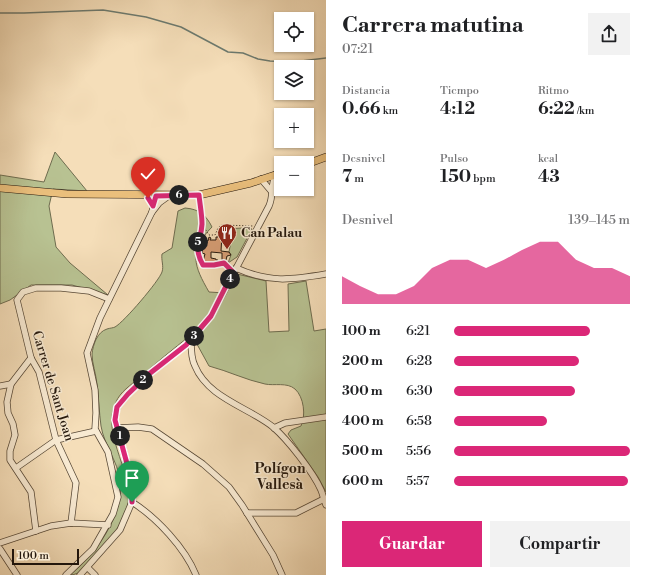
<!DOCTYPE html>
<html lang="es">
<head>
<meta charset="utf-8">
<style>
	body { margin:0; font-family:"Libre Bodoni",serif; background:#f2f2f2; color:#202124; height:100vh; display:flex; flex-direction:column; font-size:15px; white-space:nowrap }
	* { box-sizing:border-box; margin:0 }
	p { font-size:13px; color:#757577 }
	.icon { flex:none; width:22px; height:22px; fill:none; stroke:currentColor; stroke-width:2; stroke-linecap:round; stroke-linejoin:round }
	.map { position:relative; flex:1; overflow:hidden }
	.drawer { display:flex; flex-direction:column; background:#fff; width:320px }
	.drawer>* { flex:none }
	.tools { position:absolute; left:274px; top:12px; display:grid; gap:8px }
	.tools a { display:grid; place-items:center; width:40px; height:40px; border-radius:0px; background:#fff; box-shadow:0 1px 3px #0004; font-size:20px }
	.scale { position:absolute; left:12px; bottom:10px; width:67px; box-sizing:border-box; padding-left:4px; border:2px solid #24170c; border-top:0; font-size:11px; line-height:14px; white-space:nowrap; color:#24170c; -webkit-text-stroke:3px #f8ead2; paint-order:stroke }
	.pin { position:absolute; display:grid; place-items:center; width:34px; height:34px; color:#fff; margin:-41px -17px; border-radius:50% 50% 50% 0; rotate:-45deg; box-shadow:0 0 4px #0007 }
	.pin .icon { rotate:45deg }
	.km { position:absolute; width:20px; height:20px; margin:-10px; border-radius:50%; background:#222; color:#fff; font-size:11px; line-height:20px; text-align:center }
	.round { display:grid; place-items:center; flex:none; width:42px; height:42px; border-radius:0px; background:#f2f2f2 }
	.headline { display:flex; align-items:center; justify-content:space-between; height:68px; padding:0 16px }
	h1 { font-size:22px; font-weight:700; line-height:30px }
	.stats { display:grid; grid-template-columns:repeat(3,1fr); gap:6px; height:68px; padding:4px 16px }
	.stats div { display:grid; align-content:center }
	.stats b { font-size:17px; font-weight:700 }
	.stats small { font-size:11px; font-weight:400 }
	.stats p { font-size:11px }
	.chart { height:112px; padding:8px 16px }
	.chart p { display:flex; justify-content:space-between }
	.chart svg { width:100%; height:72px; margin-top:4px; fill:#db2777; opacity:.7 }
	.action { display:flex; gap:8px; margin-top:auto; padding:8px 16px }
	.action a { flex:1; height:46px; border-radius:0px; background:#db2777; color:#fff; font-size:16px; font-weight:700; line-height:46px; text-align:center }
	.action a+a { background:#f2f2f2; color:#202124 }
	ul { padding:0 16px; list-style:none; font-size:13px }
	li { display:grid; grid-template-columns:64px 48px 1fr; align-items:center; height:30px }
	li i { height:10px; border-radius:5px; background:#db2777 }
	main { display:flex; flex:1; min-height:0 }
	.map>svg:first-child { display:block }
	.green { fill:#b8c292; stroke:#6e6c4f }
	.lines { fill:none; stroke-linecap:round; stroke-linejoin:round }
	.stream { stroke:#6c7a6f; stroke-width:1.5 }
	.building { fill:#d99f76; stroke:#24170c }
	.minor-casing { stroke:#584937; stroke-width:7 }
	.major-casing { stroke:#24170c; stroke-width:8 }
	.path { stroke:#24170c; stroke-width:1; stroke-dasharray:1 2; stroke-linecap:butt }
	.minor { stroke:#f8ead2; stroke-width:5.5 }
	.major { stroke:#eabf7c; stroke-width:7 }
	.route-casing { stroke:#fff; stroke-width:8 }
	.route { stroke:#db2777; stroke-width:5 }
	.labels { text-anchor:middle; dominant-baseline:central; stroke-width:3; stroke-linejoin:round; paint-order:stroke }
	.poi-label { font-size:13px; font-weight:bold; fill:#24170c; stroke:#f8ead2; text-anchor:start }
	.street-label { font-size:13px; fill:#24170c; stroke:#f8ead2 }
	.neighbourhood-label { font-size:14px; font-weight:bold; fill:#24170c; stroke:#f8ead2 }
</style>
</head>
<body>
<main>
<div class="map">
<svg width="326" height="575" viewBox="0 0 326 575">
	<rect width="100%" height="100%" fill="#f5deb9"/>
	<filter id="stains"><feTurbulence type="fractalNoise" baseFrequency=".005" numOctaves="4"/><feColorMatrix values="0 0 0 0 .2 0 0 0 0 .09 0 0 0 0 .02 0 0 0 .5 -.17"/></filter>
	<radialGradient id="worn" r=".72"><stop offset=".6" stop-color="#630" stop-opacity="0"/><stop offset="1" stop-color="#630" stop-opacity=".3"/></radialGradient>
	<g class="green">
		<polygon points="55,152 87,191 53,189 49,206 56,247 70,263 108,295 72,285 31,285 10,300 0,304 0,175 44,182"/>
		<path d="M185 208C199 209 206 215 212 227 188 251 194 266 209 292L225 293 237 274 266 281 269 332 289 331 288 284 306 281 314 331 326 329V492L318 477 288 434 291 430 301 426C306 416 304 397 295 389 287 382 274 386 265 384 246 380 228 371 209 366L198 346 191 335C173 349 156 363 139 378 131 385 120 392 116 402 99 436 139 477 126 512 120 527 109 540 99 552 90 563 83 575 69 575 95 556 125 514 120 480 118 462 104 445 101 426 99 412 99 398 97 384 96 374 92 363 92 354 93 345 97 332 107 329 110 328 113 328 115 327 124 322 159 281 162 272 164 266 161 260 162 254L172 248 178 211Z"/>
		<polygon points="243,228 252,229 237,257 228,263 231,255 229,252 231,241 222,241 223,229"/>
	</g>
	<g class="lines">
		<polyline class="stream" points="0,13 24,13 103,10 146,17 181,27 228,52 243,53 258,59 270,61 293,62 326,58"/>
	</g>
	<polygon class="building" points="219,234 222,235 221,251 229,252 231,255 227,256 226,260 222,260 222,253 211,252 211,258 216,259 216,260 218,260 218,263 203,261 205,254 202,253 203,246 205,246 206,240 208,241 209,237 211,238 210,240 216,240 216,237 218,237"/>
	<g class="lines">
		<g class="minor-casing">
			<g id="minor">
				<polyline points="261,179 272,192"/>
				<polyline points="152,212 156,195"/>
				<path d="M236 268C269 283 291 280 326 274"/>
				<path d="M191 339C191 348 191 359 195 366 208 398 248 407 273 427 288 440 313 472 321 490 323 495 324 500 326 505"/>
				<polyline points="31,358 11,384 7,402 8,413 13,424 15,435 10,451 10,460 31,492 36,531"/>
				<polyline points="0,386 11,384"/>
				<polyline points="117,428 138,427 152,429 203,464 229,487 242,505 273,555 282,575"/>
				<polyline points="274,428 285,423 326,417"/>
				<polyline points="16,468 56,440 96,431"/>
				<path d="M132 502C157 518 185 548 196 575"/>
				<polyline points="247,513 296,513 324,499"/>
				<polyline points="71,523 76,483 56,440 39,372 31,358 17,300 23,292 36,288 61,288 89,291 109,299"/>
				<polyline points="0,543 51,526 71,523 108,525"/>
				<polyline points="0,549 17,575"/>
				<polyline points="88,568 95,575"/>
				<polyline points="66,575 93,549 113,514 118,497 108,452 95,429 96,413 95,390 87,353 100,318 152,212 159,203 170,195"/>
				<path d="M80 575 120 530 132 502V482L115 420 117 407 128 394 149 374 186 345 211 316 269 206C274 195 270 185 276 174"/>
			</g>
		</g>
		<g class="major-casing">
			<g id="major">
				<polyline points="307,164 326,157"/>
				<polyline points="0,188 67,194 199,195 251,183 281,173"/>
			</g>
		</g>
		<g class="path">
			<polyline points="200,201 202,224 209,235 215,235 218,228 222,225 253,226"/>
			<polyline points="202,225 197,253 203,265 224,263 230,268"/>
		</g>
		<use href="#minor" class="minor"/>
		<use href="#major" class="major"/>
	</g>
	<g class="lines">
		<g class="route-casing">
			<path id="route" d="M132 502V482L115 420 117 407 128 394 149 374 186 345 211 316 233 272 224 263 214 265H203C193 248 201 242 202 224 202 215 200 205 199 195L156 196 153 206 148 198"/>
		</g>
		<use href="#route" class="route"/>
	</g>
	<defs>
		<g id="restaurant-pin" transform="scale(1)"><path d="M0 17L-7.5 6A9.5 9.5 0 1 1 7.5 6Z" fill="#8f2418" stroke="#f8ead2"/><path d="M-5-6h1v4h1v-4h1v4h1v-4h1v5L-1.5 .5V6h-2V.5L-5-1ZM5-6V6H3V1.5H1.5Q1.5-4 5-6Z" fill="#fff"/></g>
	</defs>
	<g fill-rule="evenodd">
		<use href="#restaurant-pin" x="227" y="233"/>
	</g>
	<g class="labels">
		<g class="poi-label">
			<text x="241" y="233">Can Palau</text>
		</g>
		<g class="street-label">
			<text transform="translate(53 386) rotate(73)">Carrer de Sant Joan</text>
		</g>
		<g class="neighbourhood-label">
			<text x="280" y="469">Polígon<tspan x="280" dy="16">Vallesà</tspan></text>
		</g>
	</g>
	<rect width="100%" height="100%" filter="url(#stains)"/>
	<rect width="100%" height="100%" fill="url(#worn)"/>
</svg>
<div class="tools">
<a><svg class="icon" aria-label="locate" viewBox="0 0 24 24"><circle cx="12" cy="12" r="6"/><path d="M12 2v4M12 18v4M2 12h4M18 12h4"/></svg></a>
<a><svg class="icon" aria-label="layers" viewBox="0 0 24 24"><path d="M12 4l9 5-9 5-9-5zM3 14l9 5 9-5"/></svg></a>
<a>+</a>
<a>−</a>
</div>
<div class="scale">100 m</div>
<div class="pin" style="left:132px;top:502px;background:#1e9e55"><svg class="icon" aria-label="arrive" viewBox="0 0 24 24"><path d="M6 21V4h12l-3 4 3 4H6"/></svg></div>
<div class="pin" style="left:148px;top:198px;background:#d93025"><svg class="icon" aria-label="check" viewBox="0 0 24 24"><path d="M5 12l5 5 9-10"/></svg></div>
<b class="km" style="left:120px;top:436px">1</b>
<b class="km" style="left:143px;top:380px">2</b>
<b class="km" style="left:194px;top:336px">3</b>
<b class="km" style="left:230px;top:279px">4</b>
<b class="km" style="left:198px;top:242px">5</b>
<b class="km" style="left:179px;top:195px">6</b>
</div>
<section class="drawer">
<div class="headline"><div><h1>Carrera matutina</h1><p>07:21</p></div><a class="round"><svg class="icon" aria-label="share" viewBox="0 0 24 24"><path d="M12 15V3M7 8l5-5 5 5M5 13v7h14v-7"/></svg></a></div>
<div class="stats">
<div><p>Distancia</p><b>0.66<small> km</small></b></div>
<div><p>Tiempo</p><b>4:12</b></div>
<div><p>Ritmo</p><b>6:22<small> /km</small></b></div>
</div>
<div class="stats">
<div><p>Desnivel</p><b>7<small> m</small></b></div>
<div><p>Pulso</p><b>150<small> bpm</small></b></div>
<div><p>kcal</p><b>43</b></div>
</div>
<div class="chart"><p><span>Desnivel</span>139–145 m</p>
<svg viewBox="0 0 160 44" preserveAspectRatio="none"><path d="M0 44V27L10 33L20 38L30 38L40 33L50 22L60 17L70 17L80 22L90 17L100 11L110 6L120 6L130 17L140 22L150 22L160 27V44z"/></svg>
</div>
<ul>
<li><b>100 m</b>6:21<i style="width:77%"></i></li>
<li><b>200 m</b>6:28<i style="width:71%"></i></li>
<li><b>300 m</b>6:30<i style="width:69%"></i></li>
<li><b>400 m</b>6:58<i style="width:53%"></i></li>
<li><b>500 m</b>5:56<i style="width:100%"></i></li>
<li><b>600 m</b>5:57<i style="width:99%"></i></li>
</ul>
<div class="action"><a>Guardar</a><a>Compartir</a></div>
</section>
</main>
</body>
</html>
